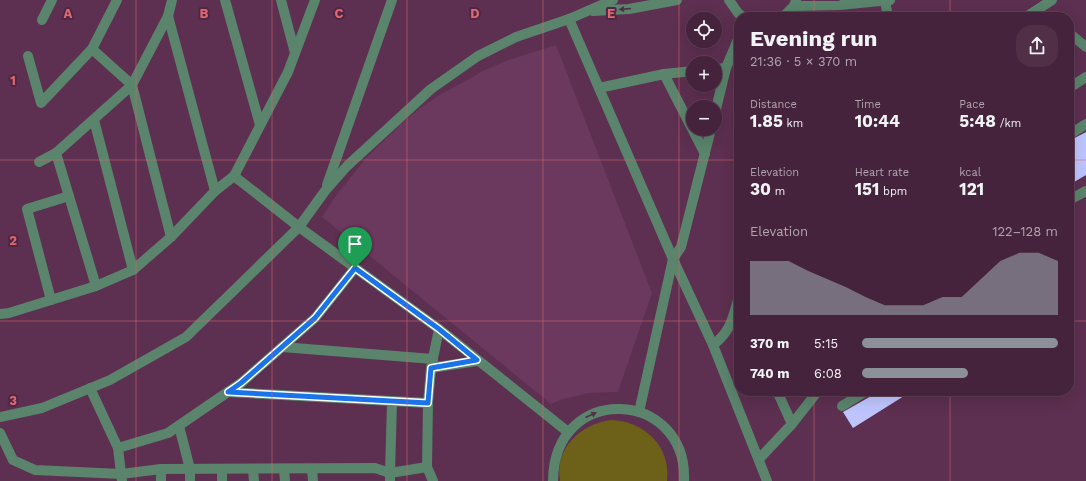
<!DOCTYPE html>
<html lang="en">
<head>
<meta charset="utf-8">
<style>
	body { margin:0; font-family:"Work Sans",sans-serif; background:#502f47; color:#f1f3f6; height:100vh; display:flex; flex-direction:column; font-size:15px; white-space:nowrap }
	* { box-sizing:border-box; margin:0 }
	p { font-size:13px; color:#b0a4af }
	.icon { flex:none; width:22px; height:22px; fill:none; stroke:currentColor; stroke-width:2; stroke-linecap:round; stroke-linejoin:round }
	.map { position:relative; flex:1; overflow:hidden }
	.side { position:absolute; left:734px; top:12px; width:340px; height:384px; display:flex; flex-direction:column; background:#46233c; border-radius:16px; box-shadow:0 4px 16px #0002,0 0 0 1px #5e4056 }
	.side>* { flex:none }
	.buttons { position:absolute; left:686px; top:12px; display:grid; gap:8px }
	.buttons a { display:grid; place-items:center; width:36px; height:36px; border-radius:50%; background:#46233c; box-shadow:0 4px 16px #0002,0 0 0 1px #5e4056; font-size:20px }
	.pin { position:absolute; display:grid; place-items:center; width:34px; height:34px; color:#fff; margin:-41px -17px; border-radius:50% 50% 50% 0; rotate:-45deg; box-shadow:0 0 4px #0007 }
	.pin .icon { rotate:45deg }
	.round { display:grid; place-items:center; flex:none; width:42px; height:42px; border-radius:16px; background:#502f47 }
	.overview { display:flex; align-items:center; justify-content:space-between; height:68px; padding:0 16px }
	h1 { font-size:22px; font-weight:700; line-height:30px }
	.metrics { display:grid; grid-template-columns:repeat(3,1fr); gap:6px; height:68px; padding:4px 16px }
	.metrics div { display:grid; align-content:center }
	.metrics b { font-size:17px; font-weight:700 }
	.metrics small { font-size:11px; font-weight:400 }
	.metrics p { font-size:11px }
	.chart { height:112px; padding:8px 16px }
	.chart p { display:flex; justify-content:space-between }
	.chart svg { width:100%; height:72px; margin-top:4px; fill:#8c9099; opacity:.7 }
	ul { padding:0 16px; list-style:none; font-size:13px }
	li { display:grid; grid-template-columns:64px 48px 1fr; align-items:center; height:30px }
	li i { height:10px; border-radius:5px; background:#8c9099 }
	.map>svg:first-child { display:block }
	.built { fill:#6b385e }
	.green { fill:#6d6019 }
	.building { fill:#bec5fe }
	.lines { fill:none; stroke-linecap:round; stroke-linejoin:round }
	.minor { stroke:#5a846c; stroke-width:10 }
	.oneway { fill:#522e49 }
	.route-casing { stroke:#fff; stroke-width:8 }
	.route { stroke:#1a73e8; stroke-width:5 }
	.grid { fill:none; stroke:#dc686f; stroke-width:1; stroke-opacity:0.55 }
	.grid-label { font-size:13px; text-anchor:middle; font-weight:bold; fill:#dc686f; stroke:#512545; stroke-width:4; stroke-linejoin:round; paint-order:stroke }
</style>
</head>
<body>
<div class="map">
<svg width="1086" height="481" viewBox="0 0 1086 481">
	<rect width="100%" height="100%" fill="#5d2f50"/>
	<polygon class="built" points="556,45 652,293 618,392 589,393 563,399 551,404 322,217 335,197 366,158 401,124 420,108 441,94 485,70 508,60"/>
	<path class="green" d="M611 420C644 421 671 446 667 481H560C554 448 581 424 611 420Z"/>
	<g class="building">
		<polygon points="1086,132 1086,175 1069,185 1069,141"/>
		<polygon points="880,391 912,391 853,428 843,412"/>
	</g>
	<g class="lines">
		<g class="minor">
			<polyline points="225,0 260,125"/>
			<polyline points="281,0 295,53"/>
			<polyline points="729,0 738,13 743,17"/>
			<polyline points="885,1 888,17"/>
			<polyline points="794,6 840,5 890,0"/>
			<polyline points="593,11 629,9 677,0"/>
			<polyline points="168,16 215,191"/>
			<polyline points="783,17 794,6 796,0"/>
			<polyline points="1026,17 1052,0"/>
			<polyline points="569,19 673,259 713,345 767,481"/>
			<polyline points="42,20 52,0"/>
			<polyline points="1069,33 1086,47"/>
			<polyline points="92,49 132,85 171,237"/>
			<polyline points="28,56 41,103 92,49 117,0"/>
			<polyline points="715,69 726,68"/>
			<polyline points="664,74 705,154"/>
			<polyline points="599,88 664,74 693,71"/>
			<polyline points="1069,88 1086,77"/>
			<polyline points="715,113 726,68 739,37"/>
			<polyline points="94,120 133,270"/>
			<polyline points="1069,135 1086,124"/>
			<polyline points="39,162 56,153"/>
			<polyline points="234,176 299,227 439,329 568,432"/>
			<polyline points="327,185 392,0"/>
			<polyline points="1069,200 1086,191"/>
			<polyline points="96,286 56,153 132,85 168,16 172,0"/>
			<polyline points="51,300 27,209 69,196"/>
			<polyline points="0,314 9,313 96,286 133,270 171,237 215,191 234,176 288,72 315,0"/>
			<path d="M713 345C732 330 732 318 739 297"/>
			<polyline points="282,347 433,359"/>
			<polyline points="431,368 477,361"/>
			<polyline points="90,388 118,448 122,481"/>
			<polyline points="777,391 792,424"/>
			<polyline points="228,392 428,403"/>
			<polyline points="842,406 866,391"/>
			<polyline points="639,412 673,259 681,247 711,129"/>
			<polyline points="0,417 42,408 110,380 186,337 299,227 325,191 347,166 431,89 478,56 516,37 569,19 613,0"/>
			<polyline points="179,426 190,469 190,481"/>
			<polyline points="0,433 13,460 35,470 121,474 161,469 375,468 390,473 392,402"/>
			<polyline points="118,448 168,433 241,383 315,318 355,268"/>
			<polyline points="759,459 792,424 818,391"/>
			<polyline points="427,467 433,481"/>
			<polyline points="161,469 161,481"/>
			<polyline points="253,469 254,481"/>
			<polyline points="284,469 285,481"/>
			<polyline points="312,469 313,481"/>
			<polyline points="222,481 222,469"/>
			<polyline points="390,481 390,473 427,467 428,403 431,368 439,329"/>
			<path d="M553 481C554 381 688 389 684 481"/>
		</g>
	</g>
	<defs><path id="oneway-solid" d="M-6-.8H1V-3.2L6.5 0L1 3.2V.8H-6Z"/></defs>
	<g class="oneway">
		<use href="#oneway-solid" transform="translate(625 9) rotate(175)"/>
		<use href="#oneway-solid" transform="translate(591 415) rotate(-25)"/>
	</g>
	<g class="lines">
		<g class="route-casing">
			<polygon id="route" points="355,268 439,329 477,360 431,368 428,403 228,392 241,383 315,318"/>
		</g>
		<use href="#route" class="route"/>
	</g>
	<path class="grid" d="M136 0V481M272 0V481M407 0V481M543 0V481M679 0V481M814 0V17M950 0V17M0 160H739M1069 160H1086M0 321H739M1069 321H1086M814 391V481M950 391V481"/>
	<g class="grid-label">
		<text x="68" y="18">A</text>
		<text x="204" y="18">B</text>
		<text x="339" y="18">C</text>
		<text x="475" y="18">D</text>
		<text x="611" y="18">E</text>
		<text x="13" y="85">1</text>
		<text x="13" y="245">2</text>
		<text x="13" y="405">3</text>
	</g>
</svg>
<div class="buttons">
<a><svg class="icon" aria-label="locate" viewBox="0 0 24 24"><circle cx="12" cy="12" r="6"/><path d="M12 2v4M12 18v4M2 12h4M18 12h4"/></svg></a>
<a>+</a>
<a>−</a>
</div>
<div class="pin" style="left:355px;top:268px;background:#1e9e55"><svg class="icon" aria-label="arrive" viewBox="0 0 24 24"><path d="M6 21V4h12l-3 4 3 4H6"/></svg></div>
<section class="side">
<div class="overview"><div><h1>Evening run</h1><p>21:36 · 5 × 370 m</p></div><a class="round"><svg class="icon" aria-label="share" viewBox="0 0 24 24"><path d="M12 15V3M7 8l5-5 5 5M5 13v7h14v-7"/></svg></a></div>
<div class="metrics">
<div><p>Distance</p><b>1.85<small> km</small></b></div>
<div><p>Time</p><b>10:44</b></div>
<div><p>Pace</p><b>5:48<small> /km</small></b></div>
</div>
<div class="metrics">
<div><p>Elevation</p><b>30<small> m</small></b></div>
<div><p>Heart rate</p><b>151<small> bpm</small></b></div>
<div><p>kcal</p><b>121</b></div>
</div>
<div class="chart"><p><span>Elevation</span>122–128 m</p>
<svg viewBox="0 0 160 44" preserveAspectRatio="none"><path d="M0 44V11L10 11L20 11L30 17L40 22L50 27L60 33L70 38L80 38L90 38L100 33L110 33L120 22L130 11L140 6L150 6L160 11V44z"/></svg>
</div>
<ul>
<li><b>370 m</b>5:15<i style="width:100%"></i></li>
<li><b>740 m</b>6:08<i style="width:54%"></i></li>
</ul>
</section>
</div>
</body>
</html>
